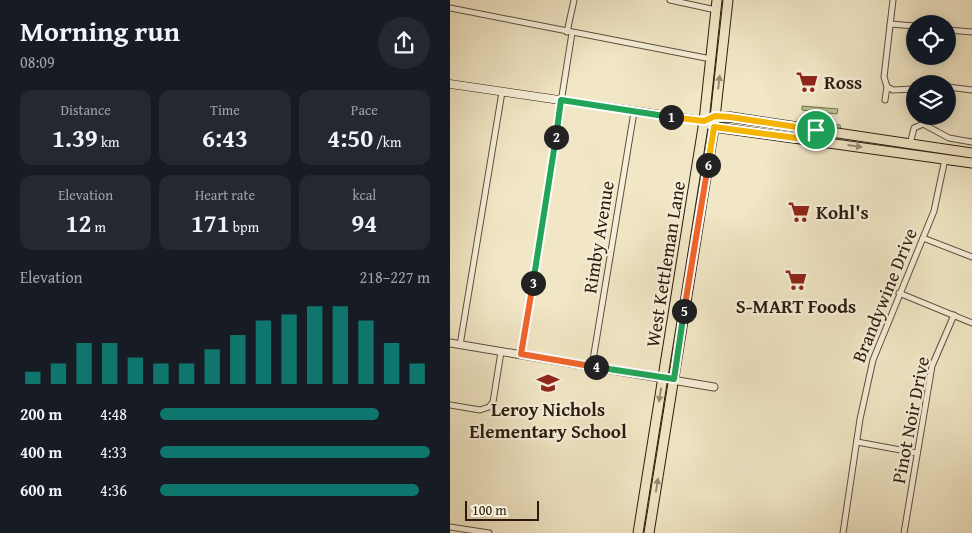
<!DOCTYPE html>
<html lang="en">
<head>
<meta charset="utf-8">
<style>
	body { margin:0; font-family:"Gentium Book Plus",serif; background:#242831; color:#f1f3f6; height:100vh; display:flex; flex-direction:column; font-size:19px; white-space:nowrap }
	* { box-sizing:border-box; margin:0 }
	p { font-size:16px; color:#9ea1a6 }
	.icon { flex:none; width:28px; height:28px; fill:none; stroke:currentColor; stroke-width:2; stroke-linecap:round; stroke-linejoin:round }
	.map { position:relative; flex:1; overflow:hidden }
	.panel { display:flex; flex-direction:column; background:#171b24; width:450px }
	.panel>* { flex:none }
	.fabs { position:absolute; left:456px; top:15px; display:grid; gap:10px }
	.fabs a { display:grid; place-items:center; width:50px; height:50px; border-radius:50%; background:#171b24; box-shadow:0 2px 12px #0003; font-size:25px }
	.scale { position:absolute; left:15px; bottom:12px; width:74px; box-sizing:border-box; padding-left:5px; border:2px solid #2a1b0e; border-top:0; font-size:14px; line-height:18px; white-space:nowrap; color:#2a1b0e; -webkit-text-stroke:4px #f6efd9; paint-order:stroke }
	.pin { position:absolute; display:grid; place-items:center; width:42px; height:42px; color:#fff; margin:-21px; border:2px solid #fff; border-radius:50%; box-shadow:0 1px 5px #0007 }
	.km { position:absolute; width:25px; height:25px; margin:-12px; border-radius:50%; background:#222; color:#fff; font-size:14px; line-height:25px; text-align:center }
	.round { display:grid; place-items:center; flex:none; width:52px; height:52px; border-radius:26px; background:#242831 }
	.overview { display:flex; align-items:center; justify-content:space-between; height:85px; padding:0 20px }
	h1 { font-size:28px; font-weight:600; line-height:38px }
	.figures { display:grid; grid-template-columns:repeat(3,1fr); gap:8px; height:85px; padding:5px 20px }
	.figures div { display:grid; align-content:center; border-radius:12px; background:#242831; text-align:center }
	.figures b { font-size:25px; font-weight:600 }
	.figures small { font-size:14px; font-weight:400 }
	.figures p { font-size:14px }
	.chart { height:140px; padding:10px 20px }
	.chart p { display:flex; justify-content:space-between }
	.chart svg { width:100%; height:90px; margin-top:5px; stroke:#0f766e; stroke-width:6 }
	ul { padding:0 20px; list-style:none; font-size:16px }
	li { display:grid; grid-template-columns:80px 60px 1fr; align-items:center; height:38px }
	li i { height:12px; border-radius:6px; background:#0f766e }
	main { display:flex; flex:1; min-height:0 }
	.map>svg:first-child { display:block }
	.green { fill:#bdc492; stroke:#747050 }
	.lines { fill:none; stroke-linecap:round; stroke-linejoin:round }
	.minor-casing { stroke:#5c4e3c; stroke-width:7 }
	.tertiary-casing { stroke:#5c4e3c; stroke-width:9 }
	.secondary-casing { stroke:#2a1b0e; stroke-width:9 }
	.primary-casing { stroke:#2a1b0e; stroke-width:11 }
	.minor { stroke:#f6efd9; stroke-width:5 }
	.tertiary { stroke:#f6efd9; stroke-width:7 }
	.secondary { stroke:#f6efd9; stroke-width:8 }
	.primary { stroke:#f1e6c5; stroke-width:9 }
	.oneway { fill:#978b73 }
	.split-1-casing { stroke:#fff; stroke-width:10 }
	.split-2-casing { stroke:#fff; stroke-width:10 }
	.split-3-casing { stroke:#fff; stroke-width:10 }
	.split-4-casing { stroke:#fff; stroke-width:10 }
	.split-5-casing { stroke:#fff; stroke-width:10 }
	.split-6-casing { stroke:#fff; stroke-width:10 }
	.split-7-casing { stroke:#fff; stroke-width:10 }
	.split-1 { stroke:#f5b400; stroke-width:6 }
	.split-2 { stroke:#22a559; stroke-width:6 }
	.split-3 { stroke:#22a559; stroke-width:6 }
	.split-4 { stroke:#f0652b; stroke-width:6 }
	.split-5 { stroke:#22a559; stroke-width:6 }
	.split-6 { stroke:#f0652b; stroke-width:6 }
	.split-7 { stroke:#f5b400; stroke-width:6 }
	.labels { text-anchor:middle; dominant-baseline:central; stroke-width:4.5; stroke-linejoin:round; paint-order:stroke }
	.poi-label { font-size:19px; font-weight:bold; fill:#2a1b0e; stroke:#f6efd9; text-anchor:start }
	.street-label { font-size:19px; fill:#2a1b0e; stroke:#f6efd9 }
</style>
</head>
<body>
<main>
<section class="panel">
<div class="overview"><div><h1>Morning run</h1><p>08:09</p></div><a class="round"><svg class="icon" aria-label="share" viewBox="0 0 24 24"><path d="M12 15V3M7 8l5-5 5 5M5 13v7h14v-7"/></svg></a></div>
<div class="figures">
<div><p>Distance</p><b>1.39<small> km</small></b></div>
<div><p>Time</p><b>6:43</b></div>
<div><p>Pace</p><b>4:50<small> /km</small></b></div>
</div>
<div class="figures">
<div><p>Elevation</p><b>12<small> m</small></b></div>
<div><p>Heart rate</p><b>171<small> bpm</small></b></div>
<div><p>kcal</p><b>94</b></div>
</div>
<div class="chart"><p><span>Elevation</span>218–227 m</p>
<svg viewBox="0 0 160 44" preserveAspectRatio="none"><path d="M5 44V38M15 44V34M25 44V24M35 44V24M45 44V31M55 44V34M65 44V34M75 44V27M85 44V20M95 44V13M105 44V10M115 44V6M125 44V6M135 44V13M145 44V24M155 44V34"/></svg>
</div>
<ul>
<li><b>200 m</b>4:48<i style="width:81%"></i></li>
<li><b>400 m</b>4:33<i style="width:100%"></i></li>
<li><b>600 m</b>4:36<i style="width:96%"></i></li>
</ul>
</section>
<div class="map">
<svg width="522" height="533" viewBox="0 0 522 533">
	<rect width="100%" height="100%" fill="#f1e6c5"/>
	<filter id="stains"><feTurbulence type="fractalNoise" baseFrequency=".004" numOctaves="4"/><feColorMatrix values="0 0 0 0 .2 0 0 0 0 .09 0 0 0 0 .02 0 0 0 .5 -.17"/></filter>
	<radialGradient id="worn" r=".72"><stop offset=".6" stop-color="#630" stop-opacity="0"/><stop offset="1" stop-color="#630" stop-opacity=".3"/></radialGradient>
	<g class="green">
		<polygon points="352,106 388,109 387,114 352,110"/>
		<polygon points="350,121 390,125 391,129 349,122"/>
	</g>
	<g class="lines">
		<g class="minor-casing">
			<g id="minor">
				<polyline points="220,0 266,10"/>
				<polyline points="0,8 261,59"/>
				<polyline points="440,24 465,26"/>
				<polyline points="498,30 522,32"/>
				<polyline points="117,32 124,0"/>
				<polyline points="437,87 443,90 465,89"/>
				<polyline points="498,87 522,90"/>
				<polyline points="435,100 437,87 434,77 443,0"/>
				<polyline points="460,144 464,128 473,124 499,138 522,142"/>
				<polyline points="473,238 522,257"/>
				<polyline points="449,293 522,323"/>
				<polyline points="10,345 52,92"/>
				<polyline points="71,354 122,33"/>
				<polyline points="142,366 184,112"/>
				<polyline points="0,405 30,410 39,407 43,402 51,352"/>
				<polyline points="407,442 467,453"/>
				<polyline points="0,527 39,533"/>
				<polyline points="393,533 410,419 423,360 484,211 495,159"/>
				<polyline points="454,533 482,366 504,315"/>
			</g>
		</g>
		<g class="tertiary-casing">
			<polyline id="tertiary" points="0,343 264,387"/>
		</g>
		<g class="secondary-casing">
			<polyline id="secondary" points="0,84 254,121"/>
		</g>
		<g class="primary-casing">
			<g id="primary">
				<polyline points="261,118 280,117 522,153"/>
				<polyline points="259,124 264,127 522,163"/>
				<polyline points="188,533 254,121 267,0"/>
				<polyline points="199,533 264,127 278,0"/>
			</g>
		</g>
		<use href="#minor" class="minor"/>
		<use href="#tertiary" class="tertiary"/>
		<use href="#secondary" class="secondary"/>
		<use href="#primary" class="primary"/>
	</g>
	<defs><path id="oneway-solid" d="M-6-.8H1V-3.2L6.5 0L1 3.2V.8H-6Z" transform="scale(1.25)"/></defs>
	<g class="oneway">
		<use href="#oneway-solid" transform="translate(269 82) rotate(-83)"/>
		<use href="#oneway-solid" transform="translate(405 146) rotate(8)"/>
		<use href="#oneway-solid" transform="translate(210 395) rotate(99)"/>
		<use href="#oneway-solid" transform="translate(207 485) rotate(-81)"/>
	</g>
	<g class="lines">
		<g class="split-1-casing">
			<polyline id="split-1" points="221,117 254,121 265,116 280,117 366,130"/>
		</g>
		<g class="split-2-casing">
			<polyline id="split-2" points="106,137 111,100 221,117"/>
		</g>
		<g class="split-3-casing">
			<polyline id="split-3" points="83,283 106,137"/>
		</g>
		<g class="split-4-casing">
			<polyline id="split-4" points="83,283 71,354 146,367"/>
		</g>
		<g class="split-5-casing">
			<polyline id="split-5" points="146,367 224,379 234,311"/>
		</g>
		<g class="split-6-casing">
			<polyline id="split-6" points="234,311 258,165"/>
		</g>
		<g class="split-7-casing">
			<polyline id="split-7" points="258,165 264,127 346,138 354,132 366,130"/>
		</g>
		<use href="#split-1" class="split-1"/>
		<use href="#split-2" class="split-2"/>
		<use href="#split-3" class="split-3"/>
		<use href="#split-4" class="split-4"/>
		<use href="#split-5" class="split-5"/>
		<use href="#split-6" class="split-6"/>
		<use href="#split-7" class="split-7"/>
	</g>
	<defs>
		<g id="supermarket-bare" transform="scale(1.725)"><path d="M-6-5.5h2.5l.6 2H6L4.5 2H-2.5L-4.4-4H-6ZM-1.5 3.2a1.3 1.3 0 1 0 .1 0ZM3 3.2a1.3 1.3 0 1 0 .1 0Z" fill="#8f2418" stroke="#f6efd9" stroke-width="2.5" paint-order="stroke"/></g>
		<g id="school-bare" transform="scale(1.725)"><path d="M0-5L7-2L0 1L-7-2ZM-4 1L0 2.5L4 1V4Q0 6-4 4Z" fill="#8f2418" stroke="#f6efd9" stroke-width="2.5" paint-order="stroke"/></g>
	</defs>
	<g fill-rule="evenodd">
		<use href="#supermarket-bare" x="357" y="82"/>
		<use href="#supermarket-bare" x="349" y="212"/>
		<use href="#supermarket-bare" x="346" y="280"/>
		<use href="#school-bare" x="98" y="383"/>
	</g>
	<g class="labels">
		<g class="poi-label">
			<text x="374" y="82">Ross</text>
			<text x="366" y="212">Kohl's</text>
			<text x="346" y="306" text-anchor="middle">S-MART Foods</text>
			<text x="98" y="409" text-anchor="middle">Leroy Nichols<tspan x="98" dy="22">Elementary School</tspan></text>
		</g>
		<g class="street-label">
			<text transform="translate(148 237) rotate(-81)">Rimby Avenue</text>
			<text transform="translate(215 264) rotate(-81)">West Kettleman Lane</text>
			<text transform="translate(434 295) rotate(-68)">Brandywine Drive</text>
			<text transform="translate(460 420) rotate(-79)">Pinot Noir Drive</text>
		</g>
	</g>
	<rect width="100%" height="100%" filter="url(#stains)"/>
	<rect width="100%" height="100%" fill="url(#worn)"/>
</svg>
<div class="fabs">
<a><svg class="icon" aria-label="locate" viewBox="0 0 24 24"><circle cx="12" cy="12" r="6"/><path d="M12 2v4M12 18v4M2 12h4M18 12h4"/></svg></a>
<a><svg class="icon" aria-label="layers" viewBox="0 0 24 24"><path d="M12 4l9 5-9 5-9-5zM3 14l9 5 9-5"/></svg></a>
</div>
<div class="scale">100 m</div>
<div class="pin" style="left:366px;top:130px;background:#1e9e55"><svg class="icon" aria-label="arrive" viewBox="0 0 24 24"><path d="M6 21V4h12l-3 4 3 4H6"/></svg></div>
<b class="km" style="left:221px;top:117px">1</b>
<b class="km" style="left:106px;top:137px">2</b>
<b class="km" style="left:83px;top:283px">3</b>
<b class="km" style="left:146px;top:367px">4</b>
<b class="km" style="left:234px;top:311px">5</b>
<b class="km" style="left:258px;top:165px">6</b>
</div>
</main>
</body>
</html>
